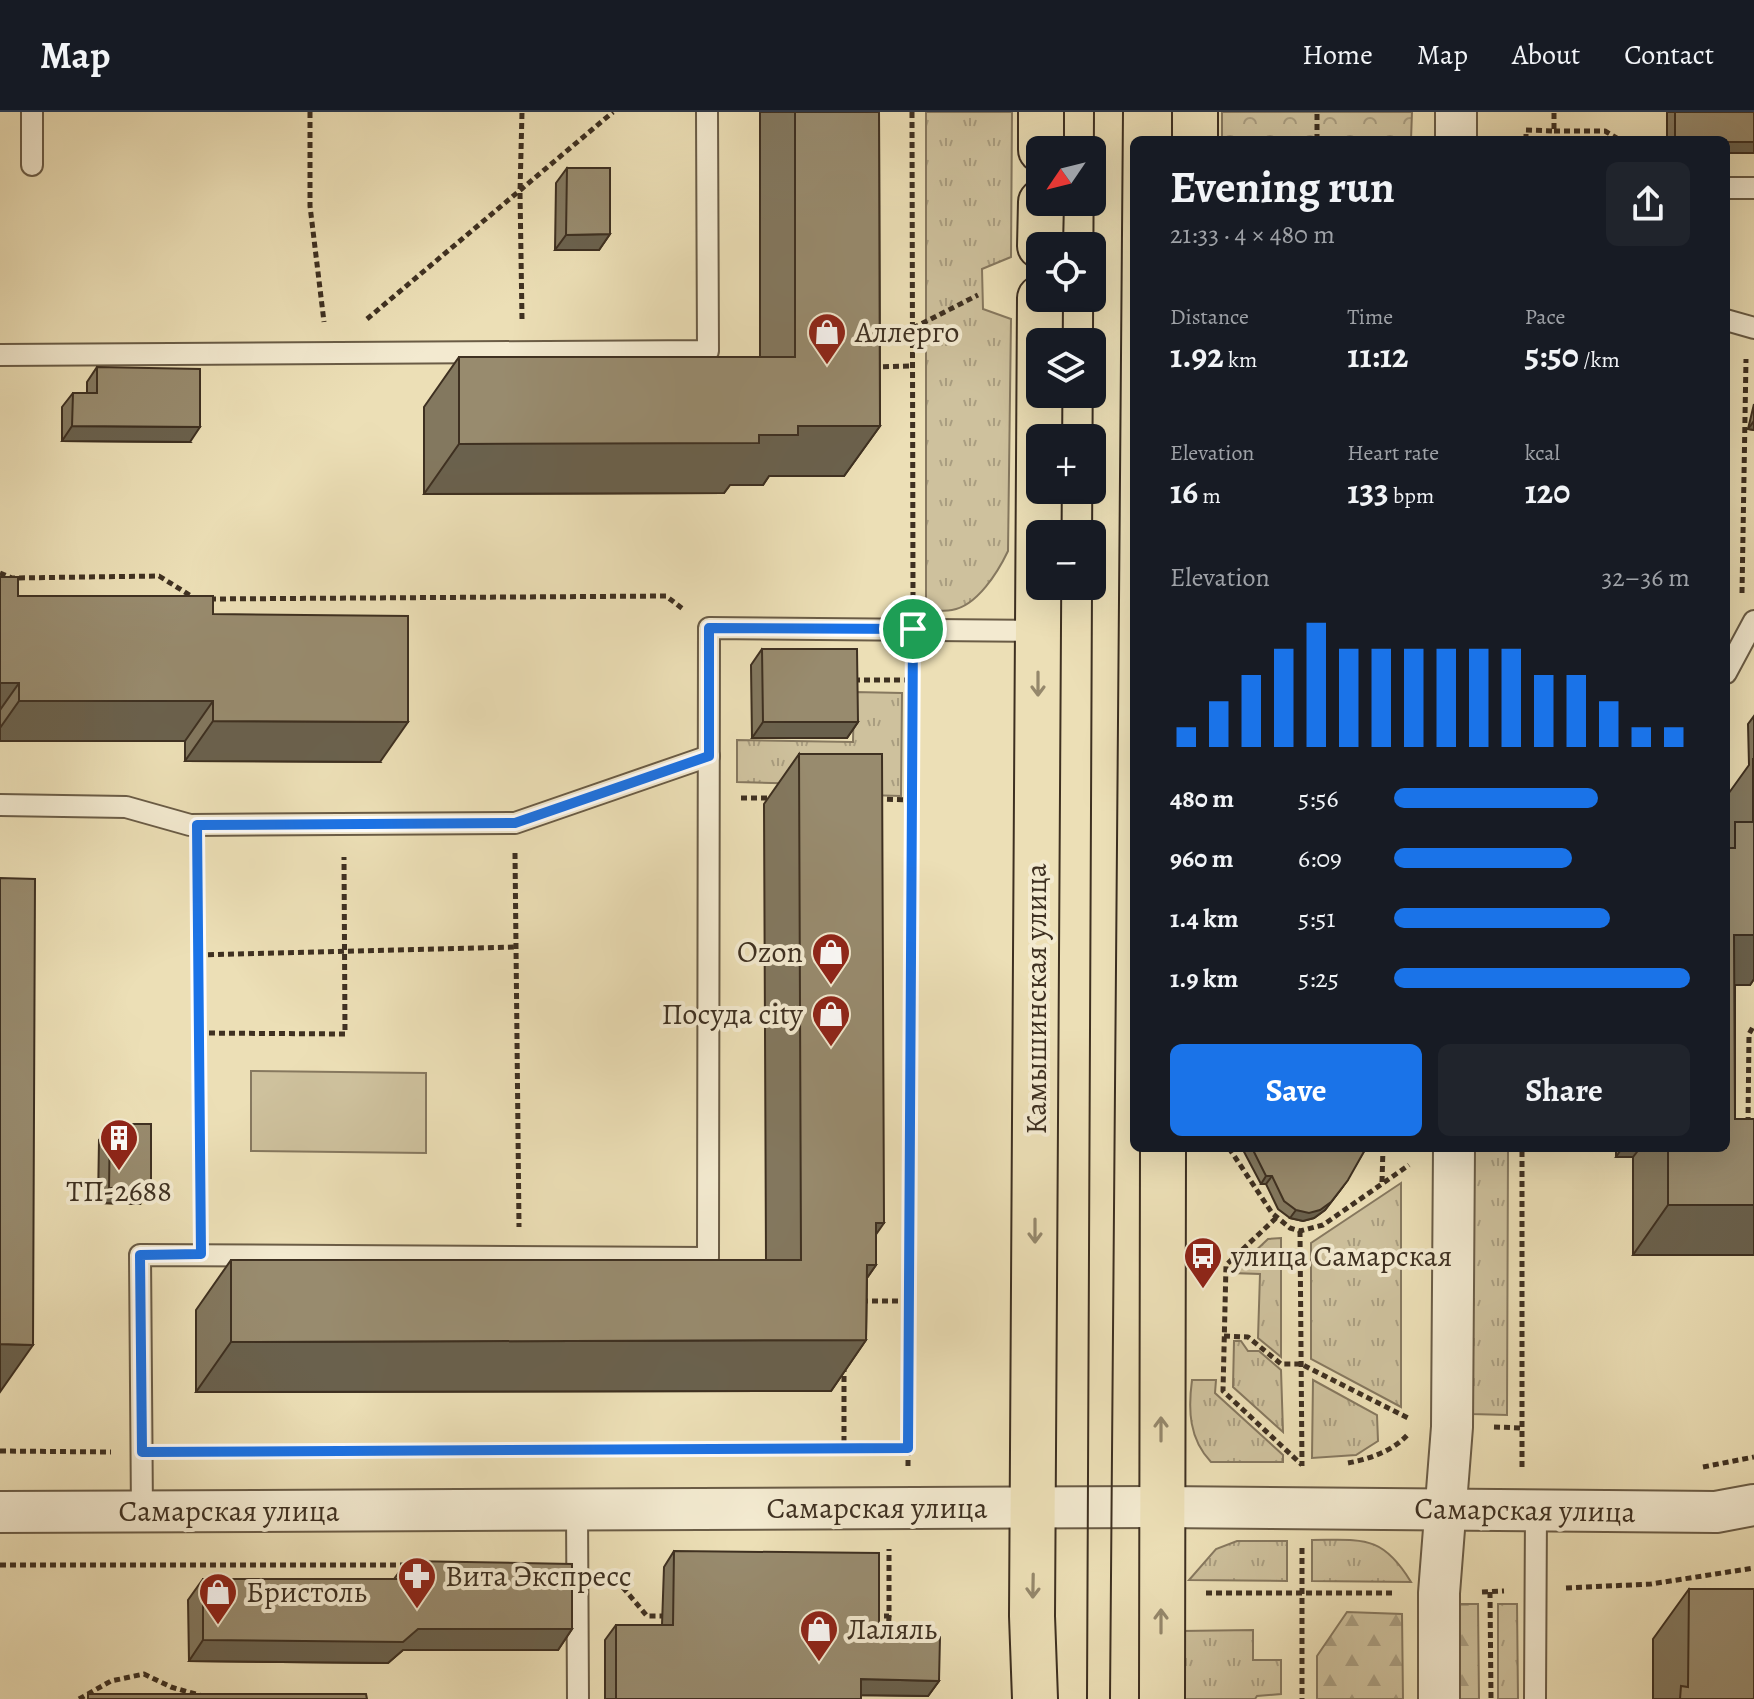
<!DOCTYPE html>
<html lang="en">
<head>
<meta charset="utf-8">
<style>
	body { margin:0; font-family:Alegreya,serif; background:#20242c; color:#f1f3f6; height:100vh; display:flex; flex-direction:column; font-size:30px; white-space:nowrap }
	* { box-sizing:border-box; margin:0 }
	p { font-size:26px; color:#9ea1a6 }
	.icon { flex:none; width:44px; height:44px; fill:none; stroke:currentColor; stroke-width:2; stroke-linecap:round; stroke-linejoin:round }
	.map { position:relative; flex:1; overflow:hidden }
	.drawer { position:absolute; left:1130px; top:24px; width:600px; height:1016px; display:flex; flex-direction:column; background:#171b24; border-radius:12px; box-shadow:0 8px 32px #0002 }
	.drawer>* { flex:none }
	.needle { width:52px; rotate:235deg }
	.tools { position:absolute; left:1026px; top:24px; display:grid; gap:16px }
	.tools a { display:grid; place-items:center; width:80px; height:80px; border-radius:12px; background:#171b24; box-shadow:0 8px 32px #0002; font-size:40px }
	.pin { position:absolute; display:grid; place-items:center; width:68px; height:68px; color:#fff; margin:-34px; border:4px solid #fff; border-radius:50%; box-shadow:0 2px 8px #0007 }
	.round { display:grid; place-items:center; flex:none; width:84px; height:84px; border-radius:12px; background:#20242c }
	.headline { display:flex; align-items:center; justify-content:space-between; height:136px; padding:0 40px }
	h1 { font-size:44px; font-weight:600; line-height:60px }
	.metrics { display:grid; grid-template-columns:repeat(3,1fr); gap:12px; height:136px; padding:8px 40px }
	.metrics div { display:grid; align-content:center }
	.metrics b { font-size:34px; font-weight:600 }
	.metrics small { font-size:22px; font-weight:400 }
	.metrics p { font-size:22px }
	.chart { height:224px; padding:16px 40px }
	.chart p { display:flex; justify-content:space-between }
	.chart svg { width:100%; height:144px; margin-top:8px; stroke:#1a73e8; stroke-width:6 }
	.cta { display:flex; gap:16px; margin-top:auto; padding:16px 40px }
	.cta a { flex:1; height:92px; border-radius:12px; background:#1a73e8; color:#fff; font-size:32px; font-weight:600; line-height:92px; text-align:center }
	.cta a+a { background:#20242c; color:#f1f3f6 }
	ul { padding:0 40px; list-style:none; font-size:26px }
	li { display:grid; grid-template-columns:128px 96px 1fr; align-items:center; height:60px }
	li i { height:20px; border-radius:10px; background:#1a73e8 }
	header { display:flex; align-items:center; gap:48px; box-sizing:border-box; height:112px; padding:0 40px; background:#171b24; border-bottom:2px solid #363941 }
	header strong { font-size:38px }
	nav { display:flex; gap:44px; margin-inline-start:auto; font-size:28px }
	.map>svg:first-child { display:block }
	.grass { fill:url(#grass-tufts); stroke:#86785f; stroke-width:2 }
	.forest { fill:url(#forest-firs); stroke:#86785f; stroke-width:2 }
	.park { fill:url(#park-crowns); stroke:#86785f; stroke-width:2 }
	.pitch { fill:#cec19d; stroke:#86785f; stroke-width:2 }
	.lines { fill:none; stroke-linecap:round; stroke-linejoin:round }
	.service-casing { stroke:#6a5c46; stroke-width:24 }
	.minor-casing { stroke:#6a5c46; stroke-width:44 }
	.primary-casing { stroke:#3e3021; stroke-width:48 }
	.path { stroke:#3e3021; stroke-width:5; stroke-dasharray:6 4; stroke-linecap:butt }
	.service { stroke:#f3ead0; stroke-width:20 }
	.minor { stroke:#f3ead0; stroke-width:40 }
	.primary { stroke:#ecdfb6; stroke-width:44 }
	.tram { stroke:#3e3021; stroke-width:2 }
	.wall { fill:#83785f; stroke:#3e3021; stroke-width:2 }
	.shaded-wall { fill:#6a614d; stroke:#3e3021; stroke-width:2 }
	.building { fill:#988b6e; stroke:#3e3021; stroke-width:2 }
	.oneway { stroke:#95886c }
	.route-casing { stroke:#fff; stroke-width:16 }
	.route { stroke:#1a73e8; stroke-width:10 }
	.labels { text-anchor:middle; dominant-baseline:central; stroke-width:8; stroke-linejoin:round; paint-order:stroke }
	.poi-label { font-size:30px; fill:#3e3021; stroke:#f3ead0; text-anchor:start }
	.street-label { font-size:30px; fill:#3e3021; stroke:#f3ead0 }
</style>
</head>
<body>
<header>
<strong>Map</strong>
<nav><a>Home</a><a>Map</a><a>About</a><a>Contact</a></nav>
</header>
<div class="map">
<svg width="1754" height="1587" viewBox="0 0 1754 1587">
	<defs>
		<pattern id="grass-tufts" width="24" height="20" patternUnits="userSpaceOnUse" patternTransform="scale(2)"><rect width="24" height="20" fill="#cec19d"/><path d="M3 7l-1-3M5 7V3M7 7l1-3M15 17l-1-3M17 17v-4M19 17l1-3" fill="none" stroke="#a99d80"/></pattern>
		<pattern id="forest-firs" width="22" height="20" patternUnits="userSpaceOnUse" patternTransform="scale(2)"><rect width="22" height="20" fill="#cec19d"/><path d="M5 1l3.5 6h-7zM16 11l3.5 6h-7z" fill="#a99d80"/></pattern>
		<pattern id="park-crowns" width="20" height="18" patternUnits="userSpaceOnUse" patternTransform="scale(2)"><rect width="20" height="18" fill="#cec19d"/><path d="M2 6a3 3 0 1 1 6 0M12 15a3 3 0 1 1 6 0" fill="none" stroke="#a99d80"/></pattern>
	</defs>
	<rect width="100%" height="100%" fill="#ecdfb6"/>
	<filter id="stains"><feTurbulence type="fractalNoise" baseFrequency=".0025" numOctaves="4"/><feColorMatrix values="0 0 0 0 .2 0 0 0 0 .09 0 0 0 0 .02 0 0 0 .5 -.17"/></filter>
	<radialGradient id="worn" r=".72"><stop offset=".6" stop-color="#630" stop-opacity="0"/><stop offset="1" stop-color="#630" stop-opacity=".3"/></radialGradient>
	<g class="grass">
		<path d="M926 0H1012L1011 145 982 157 983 197 1011 207 1008 439C998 460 977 494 952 498 944 500 934 498 926 498Z"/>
		<polygon points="854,580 902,581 901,684 831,682 810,672 737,670 737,628 853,630"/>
		<polygon points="1473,1036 1508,1036 1507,1303 1472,1302"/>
		<polygon points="1401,1071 1401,1295 1311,1247 1311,1131"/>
		<polygon points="1281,1126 1281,1245 1258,1226 1260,1162 1232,1161 1268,1127"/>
		<polygon points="1234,1229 1241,1229 1248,1239 1259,1239 1281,1258 1283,1320 1233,1275"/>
		<path d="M1216 1268 1215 1281 1283 1343V1350H1211C1189 1327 1188 1298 1192 1268Z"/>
		<polygon points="1313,1268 1377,1303 1378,1329 1356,1343 1312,1346"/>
		<path d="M1312 1428C1362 1428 1382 1422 1411 1470L1312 1469Z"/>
		<polygon points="1237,1429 1287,1429 1287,1469 1189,1468 1216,1437"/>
		<polygon points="1498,1492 1517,1492 1518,1587 1498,1587"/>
		<polygon points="1253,1518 1253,1548 1281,1548 1281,1582 1257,1584 1255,1587 1181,1587 1181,1519"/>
	</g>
	<g class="forest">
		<polygon points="1459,1492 1478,1492 1479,1587 1460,1587"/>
		<polygon points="1347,1500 1402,1502 1403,1587 1317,1587 1317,1544"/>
	</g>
	<polygon class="park" points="1222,0 1412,0 1411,28 1222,28"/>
	<polygon class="pitch" points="251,959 426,961 426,1041 251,1039"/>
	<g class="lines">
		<g class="service-casing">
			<g id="service">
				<polyline points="32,0 32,53"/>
				<polyline points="1726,76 1754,76"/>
				<polyline points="1726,208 1754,216"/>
				<polyline points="0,243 708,239 707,0"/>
				<polyline points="1726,561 1754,509"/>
				<polyline points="0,693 126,695 190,713 515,711 709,644"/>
				<polyline points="577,1397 578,1587"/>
				<polyline points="142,1400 140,1143 708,1146 709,516 1038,519"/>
				<polyline points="1535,1587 1536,1399"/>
			</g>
		</g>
		<g class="minor-casing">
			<g id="minor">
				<polyline points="1456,0 1456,28"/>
				<polyline points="0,1400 1161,1395 1716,1400 1754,1393"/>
				<polyline points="1439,1587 1439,1481 1452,1315 1454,1036"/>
			</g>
		</g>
		<g class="primary-casing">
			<g id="primary">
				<polyline points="1195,28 1195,0"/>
				<polyline points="1041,38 1041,0"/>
				<polyline points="1040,134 1041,90"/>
				<polyline points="1035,1587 1032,1504 1040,186"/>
				<polyline points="1162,1587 1163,1036"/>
			</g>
		</g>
		<g class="path">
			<polyline points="310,0 310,94 324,210"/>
			<polyline points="912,0 913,486"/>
			<polyline points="1554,19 1605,19 1620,28"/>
			<polyline points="1317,28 1317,0"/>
			<polyline points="1526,28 1526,18 1554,19 1554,0"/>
			<polyline points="367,207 613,0"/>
			<polyline points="522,207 520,80 522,0"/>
			<polyline points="913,216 978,183"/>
			<polyline points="873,255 912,254"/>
			<polyline points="0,461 12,466 159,464 196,487"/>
			<polyline points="1742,481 1746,247"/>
			<polyline points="210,487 666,484 683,497"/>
			<polyline points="854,568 913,568"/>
			<polyline points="741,686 775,686"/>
			<polyline points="877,687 912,688"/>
			<polyline points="515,741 519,1115"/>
			<polyline points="197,743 201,1113"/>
			<polyline points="198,843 516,835"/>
			<polyline points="199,921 345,922 344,745"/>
			<polyline points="1748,1011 1749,922 1754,913"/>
			<polyline points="1229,1036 1272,1101 1290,1116 1300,1119 1323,1113 1409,1053"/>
			<polyline points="1382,1070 1383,1036"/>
			<polyline points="1276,1106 1226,1153 1223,1279 1302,1353"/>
			<polyline points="1300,1119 1302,1354"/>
			<polyline points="862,1189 909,1189"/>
			<polyline points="1224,1224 1248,1225 1281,1252 1301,1252 1408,1306"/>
			<polyline points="844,1254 844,1337"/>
			<polyline points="1494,1315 1522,1316"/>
			<polyline points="0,1339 111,1340"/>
			<polyline points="173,1340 908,1336"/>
			<path d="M1348 1351C1370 1347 1395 1338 1409 1321"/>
			<polyline points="908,1354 913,548"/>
			<polyline points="1522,1355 1522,1036"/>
			<polyline points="1703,1355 1754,1345"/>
			<polyline points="1302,1436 1302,1587"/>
			<polyline points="0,1453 407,1453"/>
			<polyline points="610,1460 647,1504 668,1504"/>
			<polyline points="1566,1476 1651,1472 1754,1456"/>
			<polyline points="1482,1480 1504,1479"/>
			<polyline points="1490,1480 1491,1587"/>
			<polyline points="1206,1481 1396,1481"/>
			<polyline points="874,1504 889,1504 889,1437"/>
			<polyline points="888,1530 889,1504"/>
			<polyline points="79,1587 111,1569 144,1562 171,1575 213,1587"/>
		</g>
		<use href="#service" class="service"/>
		<use href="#minor" class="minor"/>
		<use href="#primary" class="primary"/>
		<g class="tram">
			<polyline points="1092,437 1094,0"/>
			<polyline points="1087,1587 1092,474"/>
			<polyline points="1110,1587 1123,0"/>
		</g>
	</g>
	<g class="wall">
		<polygon points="760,0 879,0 880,314 844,364 769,364 763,373 730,373 724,381 424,382 424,295 459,245 760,245"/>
		<polygon points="1667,0 1754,0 1726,28 1667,28"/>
		<polygon points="567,56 610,122 599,138 555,138 556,71"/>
		<polygon points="97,255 190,330 62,329 62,295 73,281 87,281 87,270"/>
		<polygon points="1754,292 1754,318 1748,317"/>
		<polygon points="0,465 18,484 213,502 380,650 185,649 185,629 0,629"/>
		<polygon points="762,537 858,610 847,626 752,626 751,553"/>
		<polygon points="1754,604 1754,867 1750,873 1735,873 1735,1007 1754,1007 1754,1143 1633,1143 1633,1045 1616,1045 1616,1036 1726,1036 1726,685 1749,653 1748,612"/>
		<polygon points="799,642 876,1123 876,1153 867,1166 866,1228 831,1279 196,1280 196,1198 231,1148 766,1148 764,692"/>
		<polygon points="110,1012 140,1092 98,1091 99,1028"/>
		<polygon points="1242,1036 1366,1036 1342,1076 1325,1098 1314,1106 1303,1109 1290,1106 1278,1097 1266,1072 1261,1072"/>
		<polygon points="674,1439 879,1524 939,1569 928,1584 861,1583 861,1587 605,1587 605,1528 616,1513 662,1513 664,1455"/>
		<polygon points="407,1449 572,1517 558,1538 403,1538 388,1551 189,1549 188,1488 203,1467 394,1467"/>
		<polygon points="1689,1477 1754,1587 1653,1587 1653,1527"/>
	</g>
	<g class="shaded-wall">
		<rect x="1726" y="30" width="28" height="11"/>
		<polygon points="610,122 599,138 555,138 566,123"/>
		<polygon points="1754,309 1754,318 1748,317"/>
		<polygon points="72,314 200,315 190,330 62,329"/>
		<polygon points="798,314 880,314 844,364 769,364 763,373 730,373 724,381 424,382 459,332 759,323"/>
		<polygon points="0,571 19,571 0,598"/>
		<polygon points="19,589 213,589 185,629 0,629 0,616"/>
		<polygon points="213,609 408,610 380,650 185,649"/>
		<polygon points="763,610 858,610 847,626 752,626"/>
		<polygon points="1734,823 1754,823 1754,867 1750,873 1726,873"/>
		<polygon points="1622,1036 1640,1036 1633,1045 1616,1045"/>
		<polygon points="1266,1064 1272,1064 1266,1072 1261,1072"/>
		<polygon points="1348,1068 1325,1098 1314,1106 1303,1109 1290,1106 1296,1098"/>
		<polygon points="109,1076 151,1076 140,1092 98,1091"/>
		<polygon points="1668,1093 1754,1093 1754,1143 1633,1143"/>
		<polygon points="876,1111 884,1111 849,1161"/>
		<polygon points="867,1153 876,1153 841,1203"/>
		<polygon points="866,1228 831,1279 196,1280 231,1230"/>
		<polygon points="0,1232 33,1233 0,1280"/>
		<polygon points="418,1517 572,1517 558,1538 403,1538 388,1551 189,1549 203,1528"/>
		<polygon points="861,1567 939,1569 928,1584 850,1583"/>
	</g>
	<g class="building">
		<polygon points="795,0 879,0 880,314 798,314 798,323 759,323 759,331 459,332 459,245 795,245"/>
		<polygon points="1675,0 1754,0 1754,30 1726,30 1726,28 1675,28"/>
		<polygon points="567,56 610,56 610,122 566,123"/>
		<polygon points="97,255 200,257 200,315 72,314 73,281 97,281"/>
		<polygon points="0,465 18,465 18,484 213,484 213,502 408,504 408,610 213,609 213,589 19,589 19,571 0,571"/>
		<polygon points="762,537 857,537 858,610 763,610"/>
		<polygon points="799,642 882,642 884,1111 876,1111 876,1153 867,1153 866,1228 231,1230 231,1148 801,1148"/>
		<polygon points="1753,647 1754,647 1754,823 1734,823 1735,1007 1754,1007 1754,1093 1668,1093 1668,1036 1726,1036 1726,736 1735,736 1735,710 1753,710"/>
		<polygon points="0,766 35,767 33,1233 0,1232"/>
		<polygon points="110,1012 151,1012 151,1076 109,1076"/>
		<polygon points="1252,1036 1366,1036 1348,1068 1331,1090 1320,1098 1309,1101 1296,1098 1284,1089 1272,1064 1266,1064"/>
		<polygon points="674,1439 879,1441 879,1524 940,1525 939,1569 861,1567 861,1587 616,1587 616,1513 673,1513"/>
		<polygon points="407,1449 572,1452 572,1517 418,1517 403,1530 203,1528 203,1467 407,1467"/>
		<polygon points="1689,1477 1754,1477 1754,1587 1680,1587 1681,1574 1688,1575"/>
		<polygon points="88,1582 366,1582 367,1587 88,1587"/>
	</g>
	<defs><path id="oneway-shaft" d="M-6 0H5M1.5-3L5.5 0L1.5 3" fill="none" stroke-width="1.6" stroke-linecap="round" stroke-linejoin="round" transform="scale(2)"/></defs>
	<g class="oneway">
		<use href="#oneway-shaft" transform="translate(1038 572) rotate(90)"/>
		<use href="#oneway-shaft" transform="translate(1035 1119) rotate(90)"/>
		<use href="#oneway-shaft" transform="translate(1161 1317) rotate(-90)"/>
		<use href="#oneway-shaft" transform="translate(1033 1474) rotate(91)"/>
		<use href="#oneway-shaft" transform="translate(1161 1509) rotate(-90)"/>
	</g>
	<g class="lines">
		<g class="route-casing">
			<polygon id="route" points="709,516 913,517 908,1336 142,1340 140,1143 201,1142 197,713 515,711 709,644"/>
		</g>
		<use href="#route" class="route"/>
	</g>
	<defs>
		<g id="shop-pin" transform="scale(2)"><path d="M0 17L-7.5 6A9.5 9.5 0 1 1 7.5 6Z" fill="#8f2418" stroke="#f3ead0"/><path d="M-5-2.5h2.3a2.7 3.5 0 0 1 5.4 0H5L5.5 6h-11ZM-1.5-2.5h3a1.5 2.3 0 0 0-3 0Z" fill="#fff"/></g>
		<g id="building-pin" transform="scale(2)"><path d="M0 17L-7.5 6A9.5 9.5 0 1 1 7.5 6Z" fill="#8f2418" stroke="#f3ead0"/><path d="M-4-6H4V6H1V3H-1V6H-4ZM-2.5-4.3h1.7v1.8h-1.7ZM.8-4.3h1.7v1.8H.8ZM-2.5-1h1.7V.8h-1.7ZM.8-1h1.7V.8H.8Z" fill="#fff"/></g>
		<g id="bus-pin" transform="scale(2)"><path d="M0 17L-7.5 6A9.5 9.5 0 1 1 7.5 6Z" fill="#8f2418" stroke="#f3ead0"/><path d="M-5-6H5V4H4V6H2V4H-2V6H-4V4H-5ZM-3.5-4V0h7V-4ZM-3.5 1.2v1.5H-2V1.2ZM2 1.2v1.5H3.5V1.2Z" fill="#fff"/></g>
		<g id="pharmacy-pin" transform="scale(2)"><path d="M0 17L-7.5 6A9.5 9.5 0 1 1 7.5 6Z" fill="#8f2418" stroke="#f3ead0"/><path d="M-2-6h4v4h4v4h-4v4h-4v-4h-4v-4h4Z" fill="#fff"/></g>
	</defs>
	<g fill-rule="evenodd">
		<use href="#shop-pin" x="827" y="220"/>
		<use href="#shop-pin" x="831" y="840"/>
		<use href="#shop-pin" x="831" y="902"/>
		<use href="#building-pin" x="119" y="1026"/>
		<use href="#bus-pin" x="1203" y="1144"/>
		<use href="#pharmacy-pin" x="417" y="1464"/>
		<use href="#shop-pin" x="218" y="1480"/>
		<use href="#shop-pin" x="819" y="1517"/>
	</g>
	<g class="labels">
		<g class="poi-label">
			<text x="855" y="220">Аллерго</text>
			<text x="803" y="840" text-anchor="end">Ozon</text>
			<text x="803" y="902" text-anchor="end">Посуда city</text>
			<text x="119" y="1079" text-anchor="middle">ТП-2688</text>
			<text x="1231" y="1144">улица Самарская</text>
			<text x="445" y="1464">Вита Экспресс</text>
			<text x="246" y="1480">Бристоль</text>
			<text x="847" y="1517">Лаляль</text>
		</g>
		<g class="street-label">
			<text transform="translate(1036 887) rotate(-90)">Камышинская улица</text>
			<text x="877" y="1396">Самарская улица</text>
			<text transform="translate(1525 1398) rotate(1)">Самарская улица</text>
			<text x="229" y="1399">Самарская улица</text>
		</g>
	</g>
	<rect width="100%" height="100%" filter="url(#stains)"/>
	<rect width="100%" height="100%" fill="url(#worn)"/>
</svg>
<div class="tools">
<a><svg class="needle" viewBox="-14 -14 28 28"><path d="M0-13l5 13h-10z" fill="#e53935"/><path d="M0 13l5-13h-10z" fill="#9ea1a6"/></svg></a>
<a><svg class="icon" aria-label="locate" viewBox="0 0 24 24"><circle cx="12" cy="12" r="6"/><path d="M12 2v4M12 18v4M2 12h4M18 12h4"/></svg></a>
<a><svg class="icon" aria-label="layers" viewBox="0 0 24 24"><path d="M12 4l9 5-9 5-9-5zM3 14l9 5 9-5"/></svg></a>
<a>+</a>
<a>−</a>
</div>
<div class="pin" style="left:913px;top:517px;background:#1e9e55"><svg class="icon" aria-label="arrive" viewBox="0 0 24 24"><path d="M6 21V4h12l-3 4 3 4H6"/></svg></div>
<section class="drawer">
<div class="headline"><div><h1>Evening run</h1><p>21:33 · 4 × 480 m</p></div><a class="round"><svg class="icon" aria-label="share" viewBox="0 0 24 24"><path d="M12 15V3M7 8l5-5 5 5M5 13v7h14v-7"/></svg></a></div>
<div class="metrics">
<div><p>Distance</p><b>1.92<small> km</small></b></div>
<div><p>Time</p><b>11:12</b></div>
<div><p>Pace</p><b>5:50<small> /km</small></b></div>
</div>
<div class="metrics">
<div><p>Elevation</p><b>16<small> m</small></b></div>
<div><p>Heart rate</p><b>133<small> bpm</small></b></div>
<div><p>kcal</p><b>120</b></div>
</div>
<div class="chart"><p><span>Elevation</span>32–36 m</p>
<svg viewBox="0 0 160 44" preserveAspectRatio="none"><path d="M5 44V38M15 44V30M25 44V22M35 44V14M45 44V6M55 44V14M65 44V14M75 44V14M85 44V14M95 44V14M105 44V14M115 44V22M125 44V22M135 44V30M145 44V38M155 44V38"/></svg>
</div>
<ul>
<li><b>480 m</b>5:56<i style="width:69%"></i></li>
<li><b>960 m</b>6:09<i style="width:60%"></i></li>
<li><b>1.4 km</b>5:51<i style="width:73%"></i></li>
<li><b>1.9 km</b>5:25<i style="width:100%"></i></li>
</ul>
<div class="cta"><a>Save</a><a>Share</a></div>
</section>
</div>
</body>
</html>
